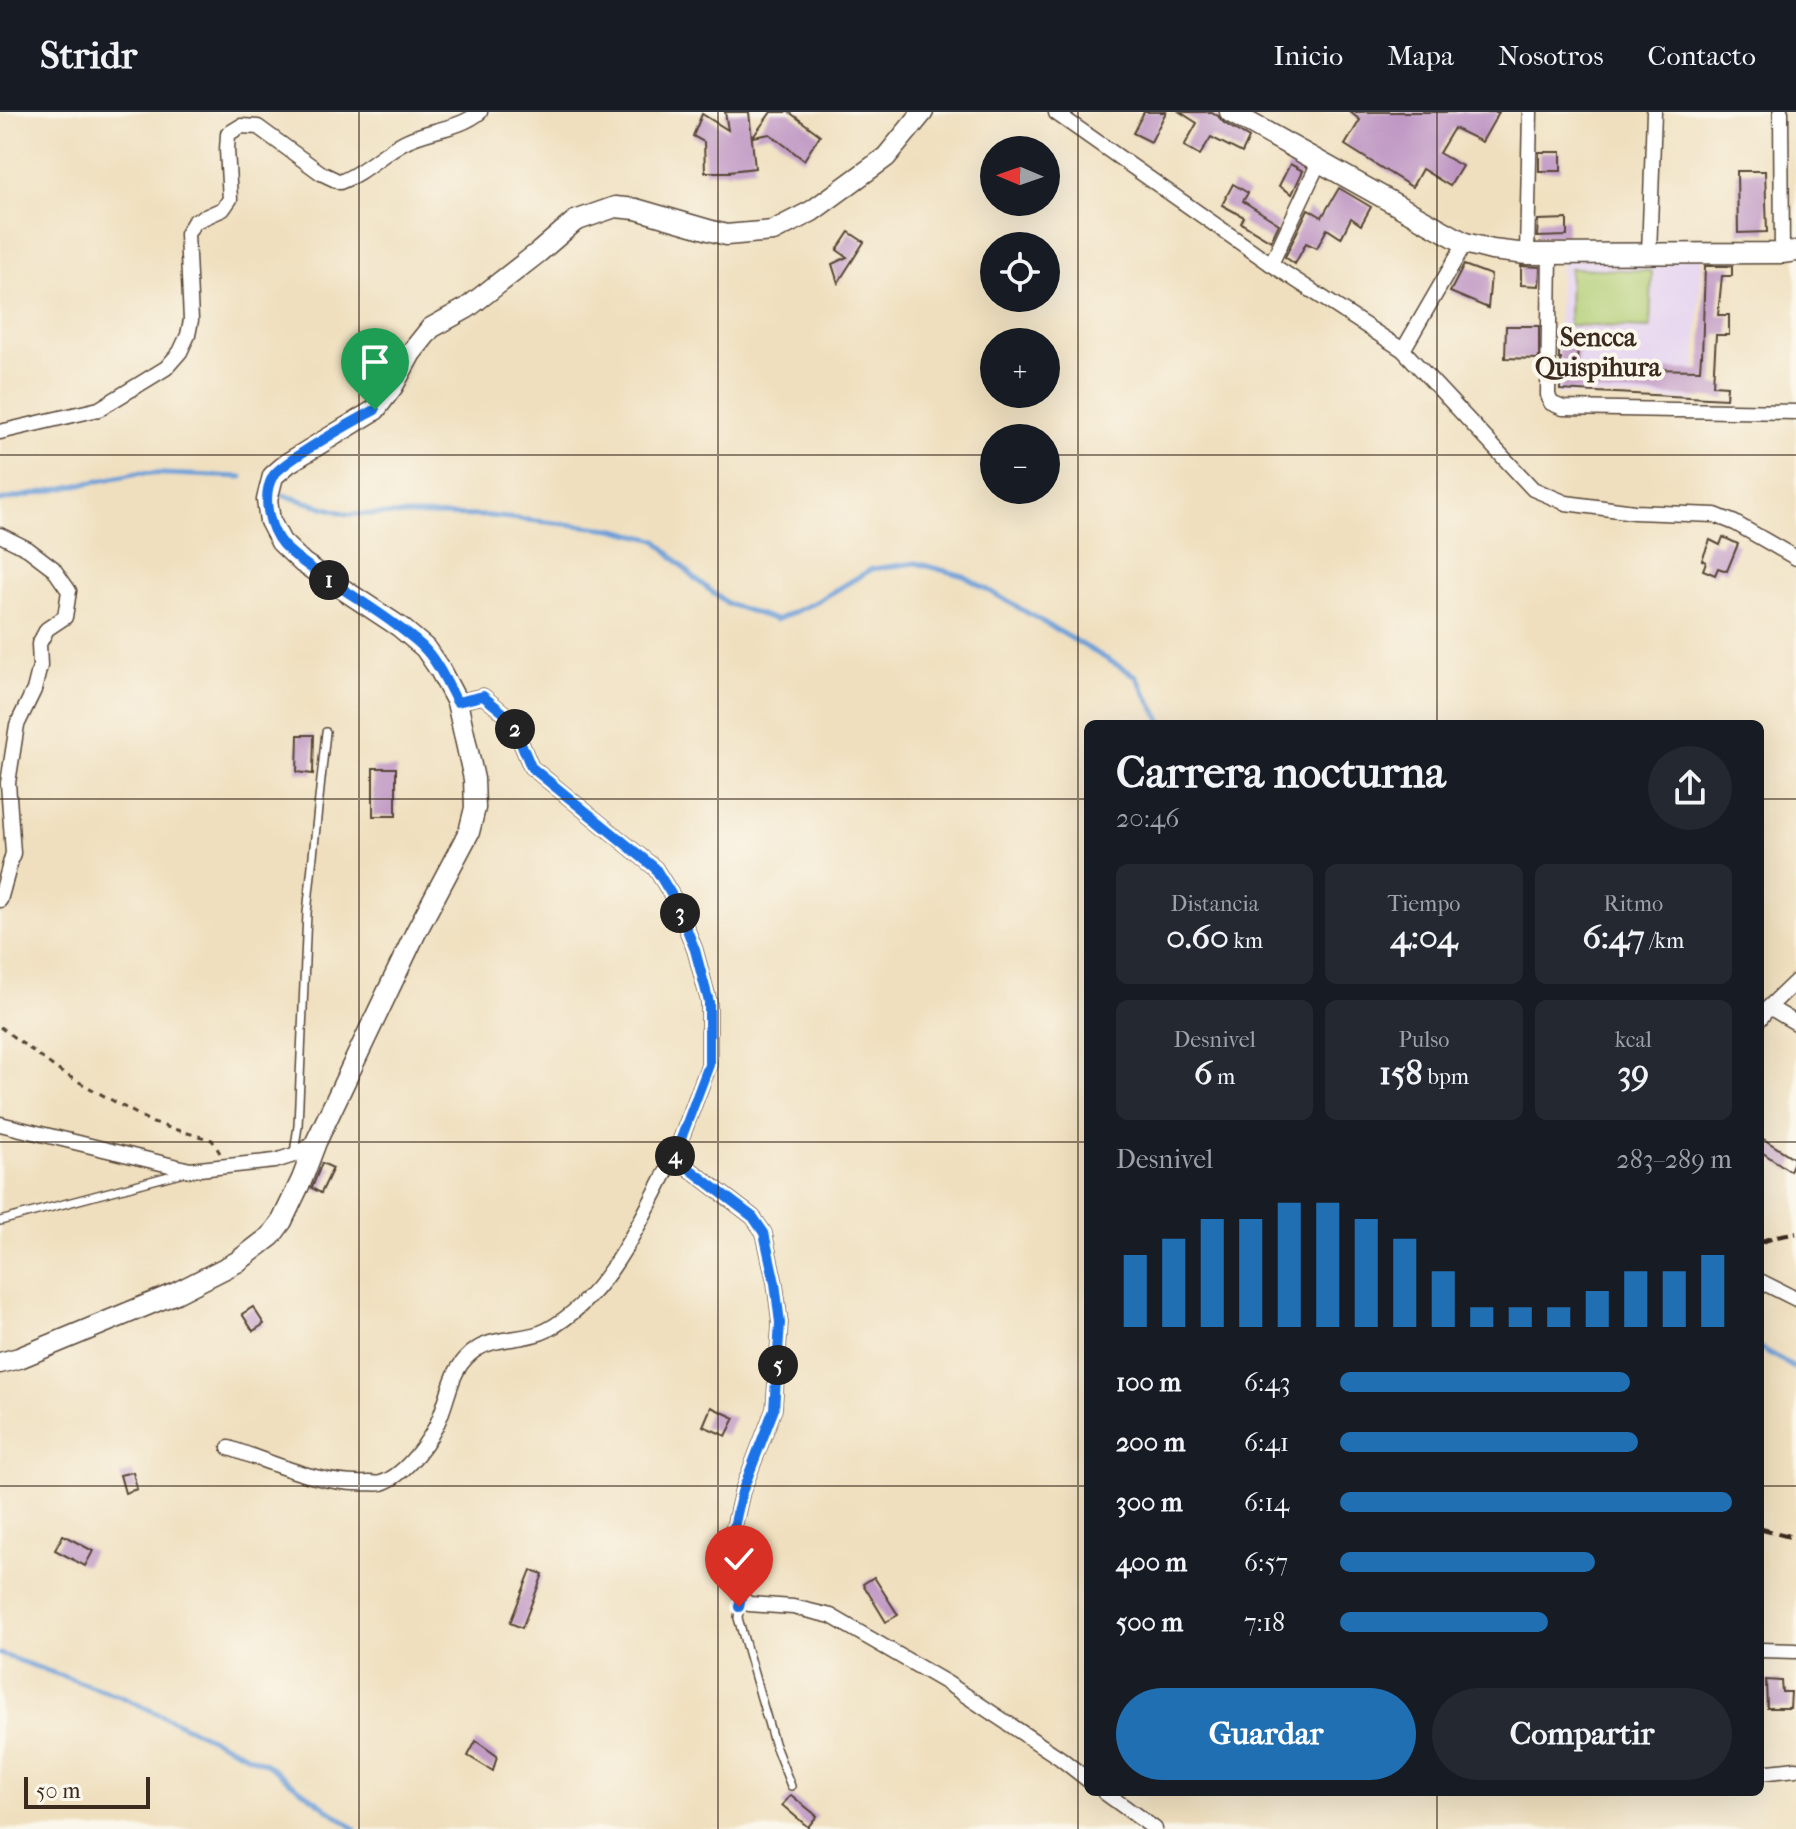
<!DOCTYPE html>
<html lang="es">
<head>
<meta charset="utf-8">
<style>
	body { margin:0; font-family:"IM FELL French Canon",serif; background:#242831; color:#f1f3f6; height:100vh; display:flex; flex-direction:column; font-size:30px; white-space:nowrap }
	* { box-sizing:border-box; margin:0 }
	p { font-size:26px; color:#9ea1a6 }
	.icon { flex:none; width:44px; height:44px; fill:none; stroke:currentColor; stroke-width:2; stroke-linecap:round; stroke-linejoin:round }
	.map { position:relative; flex:1; overflow:hidden }
	.drawer { position:absolute; left:1084px; top:608px; width:680px; height:1076px; display:flex; flex-direction:column; background:#171b24; border-radius:12px; box-shadow:0 8px 32px #0002 }
	.drawer>* { flex:none }
	.needle { width:52px; rotate:272deg }
	.tools { position:absolute; left:980px; top:24px; display:grid; gap:16px }
	.tools a { display:grid; place-items:center; width:80px; height:80px; border-radius:50%; background:#171b24; box-shadow:0 8px 32px #0002; font-size:40px }
	.scale { position:absolute; left:24px; bottom:20px; width:126px; box-sizing:border-box; padding-left:8px; border:4px solid #3b2a1e; border-top:0; font-size:22px; line-height:28px; white-space:nowrap; color:#3b2a1e; -webkit-text-stroke:6px #fbf7ec; paint-order:stroke }
	.pin { position:absolute; display:grid; place-items:center; width:68px; height:68px; color:#fff; margin:-82px -34px; border-radius:50% 50% 50% 0; rotate:-45deg; box-shadow:0 0 8px #0007 }
	.pin .icon { rotate:45deg }
	.km { position:absolute; width:40px; height:40px; margin:-20px; border-radius:50%; background:#222; color:#fff; font-size:22px; line-height:40px; text-align:center }
	.round { display:grid; place-items:center; flex:none; width:84px; height:84px; border-radius:42px; background:#242831 }
	.head { display:flex; align-items:center; justify-content:space-between; height:136px; padding:0 32px }
	h1 { font-size:44px; font-weight:700; line-height:60px }
	.figures { display:grid; grid-template-columns:repeat(3,1fr); gap:12px; height:136px; padding:8px 32px }
	.figures div { display:grid; align-content:center; border-radius:12px; background:#242831; text-align:center }
	.figures b { font-size:34px; font-weight:700 }
	.figures small { font-size:22px; font-weight:400 }
	.figures p { font-size:22px }
	.chart { height:224px; padding:16px 32px }
	.chart p { display:flex; justify-content:space-between }
	.chart svg { width:100%; height:144px; margin-top:8px; stroke:#1f6fb2; stroke-width:6 }
	.action { display:flex; gap:16px; margin-top:auto; padding:16px 32px }
	.action a { flex:1; height:92px; border-radius:48px; background:#1f6fb2; color:#fff; font-size:32px; font-weight:700; line-height:92px; text-align:center }
	.action a+a { background:#242831; color:#f1f3f6 }
	ul { padding:0 32px; list-style:none; font-size:26px }
	li { display:grid; grid-template-columns:128px 96px 1fr; align-items:center; height:60px }
	li i { height:20px; border-radius:10px; background:#1f6fb2 }
	header { display:flex; align-items:center; gap:48px; box-sizing:border-box; height:112px; padding:0 40px; background:#171b24; border-bottom:2px solid #363941 }
	header strong { font-size:38px }
	nav { display:flex; gap:44px; margin-inline-start:auto; font-size:28px }
	.map>svg:first-child { display:block }
	.built { fill:#e5d3f1 }
	.green { fill:#b2ce74; stroke:#767c49; stroke-width:2 }
	.lines { fill:none; stroke-linecap:round; stroke-linejoin:round }
	.stream { stroke:#6c9ed7; stroke-width:5 }
	.building { fill:#be95c3 }
	.lane-casing { stroke:#564536; stroke-width:10 }
	.street-casing { stroke:#564536; stroke-width:17 }
	.secondary-casing { stroke:#564536; stroke-width:23 }
	.path { stroke:#564536; stroke-width:3; stroke-dasharray:6 6; stroke-linecap:butt }
	.lane { stroke:#fff; stroke-width:7 }
	.street { stroke:#fff; stroke-width:14 }
	.secondary { stroke:#fff; stroke-width:20 }
	.rail { stroke:#3b2a1e; stroke-width:5; stroke-dasharray:12 6; stroke-linecap:butt }
	.route-casing { stroke:#fff; stroke-width:16 }
	.route { stroke:#1a73e8; stroke-width:10 }
	.grid { fill:none; stroke:#3b2a1e; stroke-width:2; stroke-opacity:0.55 }
	.labels { text-anchor:middle; dominant-baseline:central; stroke-width:8; stroke-linejoin:round; paint-order:stroke }
	.neighbourhood-label { font-size:26px; font-weight:bold; fill:#3b2a1e; stroke:#fbf7ec }
</style>
</head>
<body>
<header>
<strong>Stridr</strong>
<nav><a>Inicio</a><a>Mapa</a><a>Nosotros</a><a>Contacto</a></nav>
</header>
<div class="map">
<svg width="1796" height="1717" viewBox="0 0 1796 1717">
	<rect width="100%" height="100%" fill="#fbf7ec"/>
	<filter id="ink" filterUnits="userSpaceOnUse"><feTurbulence type="fractalNoise" baseFrequency=".0125" numOctaves="2"/><feDisplacementMap in="SourceGraphic" scale="16" xChannelSelector="R" yChannelSelector="G"/><feConvolveMatrix kernelMatrix="1 2 1 2 8 2 1 2 1" color-interpolation-filters="sRGB"/></filter>
	<filter id="wash" filterUnits="userSpaceOnUse"><feTurbulence type="fractalNoise" baseFrequency=".006" numOctaves="4" result="noise"/><feDisplacementMap in="SourceGraphic" scale="32" xChannelSelector="R" yChannelSelector="G"/><feGaussianBlur stdDeviation="1.8" result="paint"/><feColorMatrix in="noise" values="0 0 0 0 0 0 0 0 0 0 0 0 0 0 0 0 0 1.4 0 .05"/><feComposite in="paint" operator="in"/></filter>
	<g filter="url(#wash)">
		<rect width="100%" height="100%" fill="#efdfbe"/>
		<polygon class="built" points="1702,142 1694,290 1556,281 1561,144"/>
		<polygon class="green" points="1570,156 1652,159 1650,216 1569,213"/>
		<g class="lines">
			<g class="stream">
				<polyline points="283,383 347,402 490,404 612,417 656,428 695,467 728,492 776,508 816,490 872,457 916,451 964,464 1136,564 1163,612"/>
				<polyline points="0,389 138,361 242,365"/>
				<polyline points="1760,1236 1796,1256"/>
				<polyline points="0,1542 122,1585 266,1652 355,1717"/>
			</g>
		</g>
		<g id="blocks">
			<g class="building">
				<polygon points="725,0 749,0 755,56 730,59 730,60 705,60 704,30 693,24 702,2 728,18"/>
				<polygon points="771,0 789,0 820,23 804,48 770,22 753,25"/>
				<polygon points="1144,0 1166,0 1151,30 1133,21"/>
				<polygon points="1180,0 1212,0 1218,4 1224,11 1249,26 1242,41 1211,25 1200,43 1184,34 1197,11"/>
				<polygon points="1350,0 1499,0 1482,30 1454,16 1439,41 1462,54 1450,74 1422,57 1412,75 1345,33 1360,8"/>
				<rect x="1539" y="40" width="22" height="19"/>
				<polygon points="1290,52 1303,59 1292,82 1279,74"/>
				<polygon points="1737,59 1765,59 1767,120 1738,121"/>
				<polygon points="1233,72 1248,81 1243,89 1279,112 1271,129 1241,111 1244,105 1222,93"/>
				<polygon points="1339,76 1371,95 1361,113 1351,106 1341,126 1327,117 1317,136 1306,131 1295,152 1285,145 1308,97 1322,105"/>
				<polygon points="1567,107 1567,124 1537,125 1538,108"/>
				<polygon points="849,120 864,130 838,171 832,152 847,145 837,138"/>
				<polygon points="1464,153 1491,163 1488,196 1450,180"/>
				<polygon points="1521,154 1540,155 1539,174 1521,173"/>
				<polygon points="1705,154 1732,154 1732,164 1722,164 1718,203 1729,203 1729,223 1716,223 1713,273 1727,274 1726,287 1560,278 1561,247 1559,247 1559,222 1578,223 1577,257 1621,259 1620,266 1648,266 1649,257 1700,258 1701,244 1702,244"/>
				<polygon points="1506,214 1539,214 1539,247 1505,246"/>
				<polygon points="1723,425 1738,432 1727,459 1718,456 1715,463 1703,458 1706,450 1702,448 1710,428 1720,433"/>
				<polygon points="298,623 314,623 313,662 297,660"/>
				<rect x="373" y="656" width="23" height="48"/>
				<polygon points="1760,1025 1795,1047 1790,1059 1760,1039"/>
				<polygon points="322,1051 333,1056 321,1081 312,1076"/>
				<polygon points="253,1195 264,1212 253,1219 242,1202"/>
				<polygon points="711,1295 735,1306 726,1324 703,1314"/>
				<polygon points="133,1360 137,1377 125,1381 120,1363"/>
				<polygon points="63,1423 93,1439 85,1454 55,1438"/>
				<polygon points="531,1458 543,1462 522,1516 510,1511"/>
				<polygon points="874,1465 898,1503 886,1510 863,1472"/>
				<polygon points="1766,1568 1781,1569 1782,1580 1791,1580 1790,1596 1767,1596"/>
				<polygon points="476,1629 497,1644 493,1659 468,1644"/>
				<polygon points="791,1683 817,1704 808,1715 782,1693"/>
			</g>
		</g>
	</g>
	<g filter="url(#ink)">
		<use href="#blocks" fill-opacity="0" stroke="#564536" stroke-width="2"/>
		<g class="lines">
			<g class="lane-casing">
				<g id="lane">
					<polyline points="294,1041 298,1014 307,801 326,620"/>
					<polyline points="0,1109 184,1060"/>
					<polyline points="741,1486 738,1506 742,1520 774,1631 791,1674"/>
				</g>
			</g>
			<g class="street-casing">
				<g id="street">
					<polyline points="1781,0 1782,141"/>
					<polyline points="1056,1 1271,152 1403,238 1533,377 1566,391 1634,400 1715,403 1735,411 1796,446"/>
					<polyline points="1527,142 1530,0"/>
					<polyline points="1550,142 1548,283 1551,291 1563,296 1796,300"/>
					<polyline points="1649,142 1654,0"/>
					<polyline points="1271,152 1319,50"/>
					<polyline points="1403,238 1465,131"/>
					<path d="M0 320 99 297 166 256 180 240 188 223 191 208 187 122 194 110 223 97 230 87 227 38 228 22 241 14 258 15 321 61 340 70C364 61 381 42 404 30 428 17 458 18 480 0"/>
					<polyline points="0,423 28,437 53,456 69,479 65,505 47,517 39,532 40,554 34,578 17,613 8,671 13,741 0,788"/>
					<polyline points="457,590 483,584 511,607 531,655 655,756 676,790 695,838 709,890 709,953 674,1045 753,1105 764,1121 775,1171 780,1211 774,1297 742,1380 734,1415 738,1478 741,1486 749,1492 793,1495 831,1504 947,1571 1060,1646 1088,1668"/>
					<polyline points="1769,895 1796,869"/>
					<polyline points="1760,907 1769,895 1796,911"/>
					<polyline points="0,1012 190,1058 275,1049 294,1043 316,1030"/>
					<polyline points="1760,1169 1796,1187"/>
					<path d="M229 1336C274 1351 321 1374 369 1371 373 1371 378 1372 381 1371 405 1364 432 1326 440 1305 451 1278 451 1254 477 1237 498 1224 526 1229 547 1218 610 1184 641 1106 674 1045"/>
					<polyline points="1760,1538 1796,1539"/>
					<polyline points="1760,1661 1796,1657"/>
					<polyline points="1104,1680 1155,1717"/>
				</g>
			</g>
			<g class="secondary-casing">
				<g id="secondary">
					<polyline points="1230,0 1465,131 1492,138 1527,142 1782,141 1796,139"/>
					<polyline points="0,1251 19,1246 176,1181 237,1150 271,1124 282,1109 302,1067 316,1030 416,820 469,720 475,696 474,667 457,590 440,558 425,536 400,515 303,451 281,430 270,409 267,388 273,364 288,351 375,298 393,274 411,241 431,216 467,196 539,140 575,109 615,95 636,97 726,123 773,119 812,99 886,45 923,0"/>
				</g>
			</g>
			<polyline class="path" points="0,915 61,960 153,1011 212,1028 220,1041"/>
			<use href="#lane" class="lane"/>
			<use href="#street" class="street"/>
			<use href="#secondary" class="secondary"/>
			<g class="rail">
				<polyline points="1760,1130 1779,1124 1796,1121"/>
				<polyline points="1760,1417 1796,1426"/>
			</g>
		</g>
	</g>
	<g class="lines" filter="url(#ink)">
		<g class="route-casing">
			<path id="route" d="M375 298C356 308 283 349 273 364 261 384 269 417 283 433 299 449 318 461 337 473 365 492 395 510 421 533 437 548 447 571 457 590L483 584 511 607 531 655 655 756 676 790 695 838 709 890V953L674 1045 753 1105 764 1121 775 1171 780 1211 774 1297 742 1380 734 1415 738 1478 741 1486 739 1495"/>
		</g>
		<use href="#route" class="route"/>
	</g>
	<path class="grid" d="M359 0V1717M718 0V1717M1078 0V1717M1437 0V612M0 343H994M1046 343H1796M0 687H1088M1760 687H1796M0 1030H1088M1760 1030H1796M0 1374H1088M1760 1374H1796M1437 1680V1717"/>
	<g class="labels">
		<g class="neighbourhood-label">
			<text x="1598" y="225">Sencca<tspan x="1598" dy="30">Quispihura</tspan></text>
		</g>
	</g>
</svg>
<div class="tools">
<a><svg class="needle" viewBox="-14 -14 28 28"><path d="M0-13l5 13h-10z" fill="#e53935"/><path d="M0 13l5-13h-10z" fill="#9ea1a6"/></svg></a>
<a><svg class="icon" aria-label="locate" viewBox="0 0 24 24"><circle cx="12" cy="12" r="6"/><path d="M12 2v4M12 18v4M2 12h4M18 12h4"/></svg></a>
<a>+</a>
<a>−</a>
</div>
<div class="scale">50 m</div>
<div class="pin" style="left:375px;top:298px;background:#1e9e55"><svg class="icon" aria-label="arrive" viewBox="0 0 24 24"><path d="M6 21V4h12l-3 4 3 4H6"/></svg></div>
<div class="pin" style="left:739px;top:1495px;background:#d93025"><svg class="icon" aria-label="check" viewBox="0 0 24 24"><path d="M5 12l5 5 9-10"/></svg></div>
<b class="km" style="left:329px;top:468px">1</b>
<b class="km" style="left:515px;top:617px">2</b>
<b class="km" style="left:680px;top:801px">3</b>
<b class="km" style="left:675px;top:1044px">4</b>
<b class="km" style="left:778px;top:1253px">5</b>
<section class="drawer">
<div class="head"><div><h1>Carrera nocturna</h1><p>20:46</p></div><a class="round"><svg class="icon" aria-label="share" viewBox="0 0 24 24"><path d="M12 15V3M7 8l5-5 5 5M5 13v7h14v-7"/></svg></a></div>
<div class="figures">
<div><p>Distancia</p><b>0.60<small> km</small></b></div>
<div><p>Tiempo</p><b>4:04</b></div>
<div><p>Ritmo</p><b>6:47<small> /km</small></b></div>
</div>
<div class="figures">
<div><p>Desnivel</p><b>6<small> m</small></b></div>
<div><p>Pulso</p><b>158<small> bpm</small></b></div>
<div><p>kcal</p><b>39</b></div>
</div>
<div class="chart"><p><span>Desnivel</span>283–289 m</p>
<svg viewBox="0 0 160 44" preserveAspectRatio="none"><path d="M5 44V22M15 44V17M25 44V11M35 44V11M45 44V6M55 44V6M65 44V11M75 44V17M85 44V27M95 44V38M105 44V38M115 44V38M125 44V33M135 44V27M145 44V27M155 44V22"/></svg>
</div>
<ul>
<li><b>100 m</b>6:43<i style="width:74%"></i></li>
<li><b>200 m</b>6:41<i style="width:76%"></i></li>
<li><b>300 m</b>6:14<i style="width:100%"></i></li>
<li><b>400 m</b>6:57<i style="width:65%"></i></li>
<li><b>500 m</b>7:18<i style="width:53%"></i></li>
</ul>
<div class="action"><a>Guardar</a><a>Compartir</a></div>
</section>
</div>
</body>
</html>
